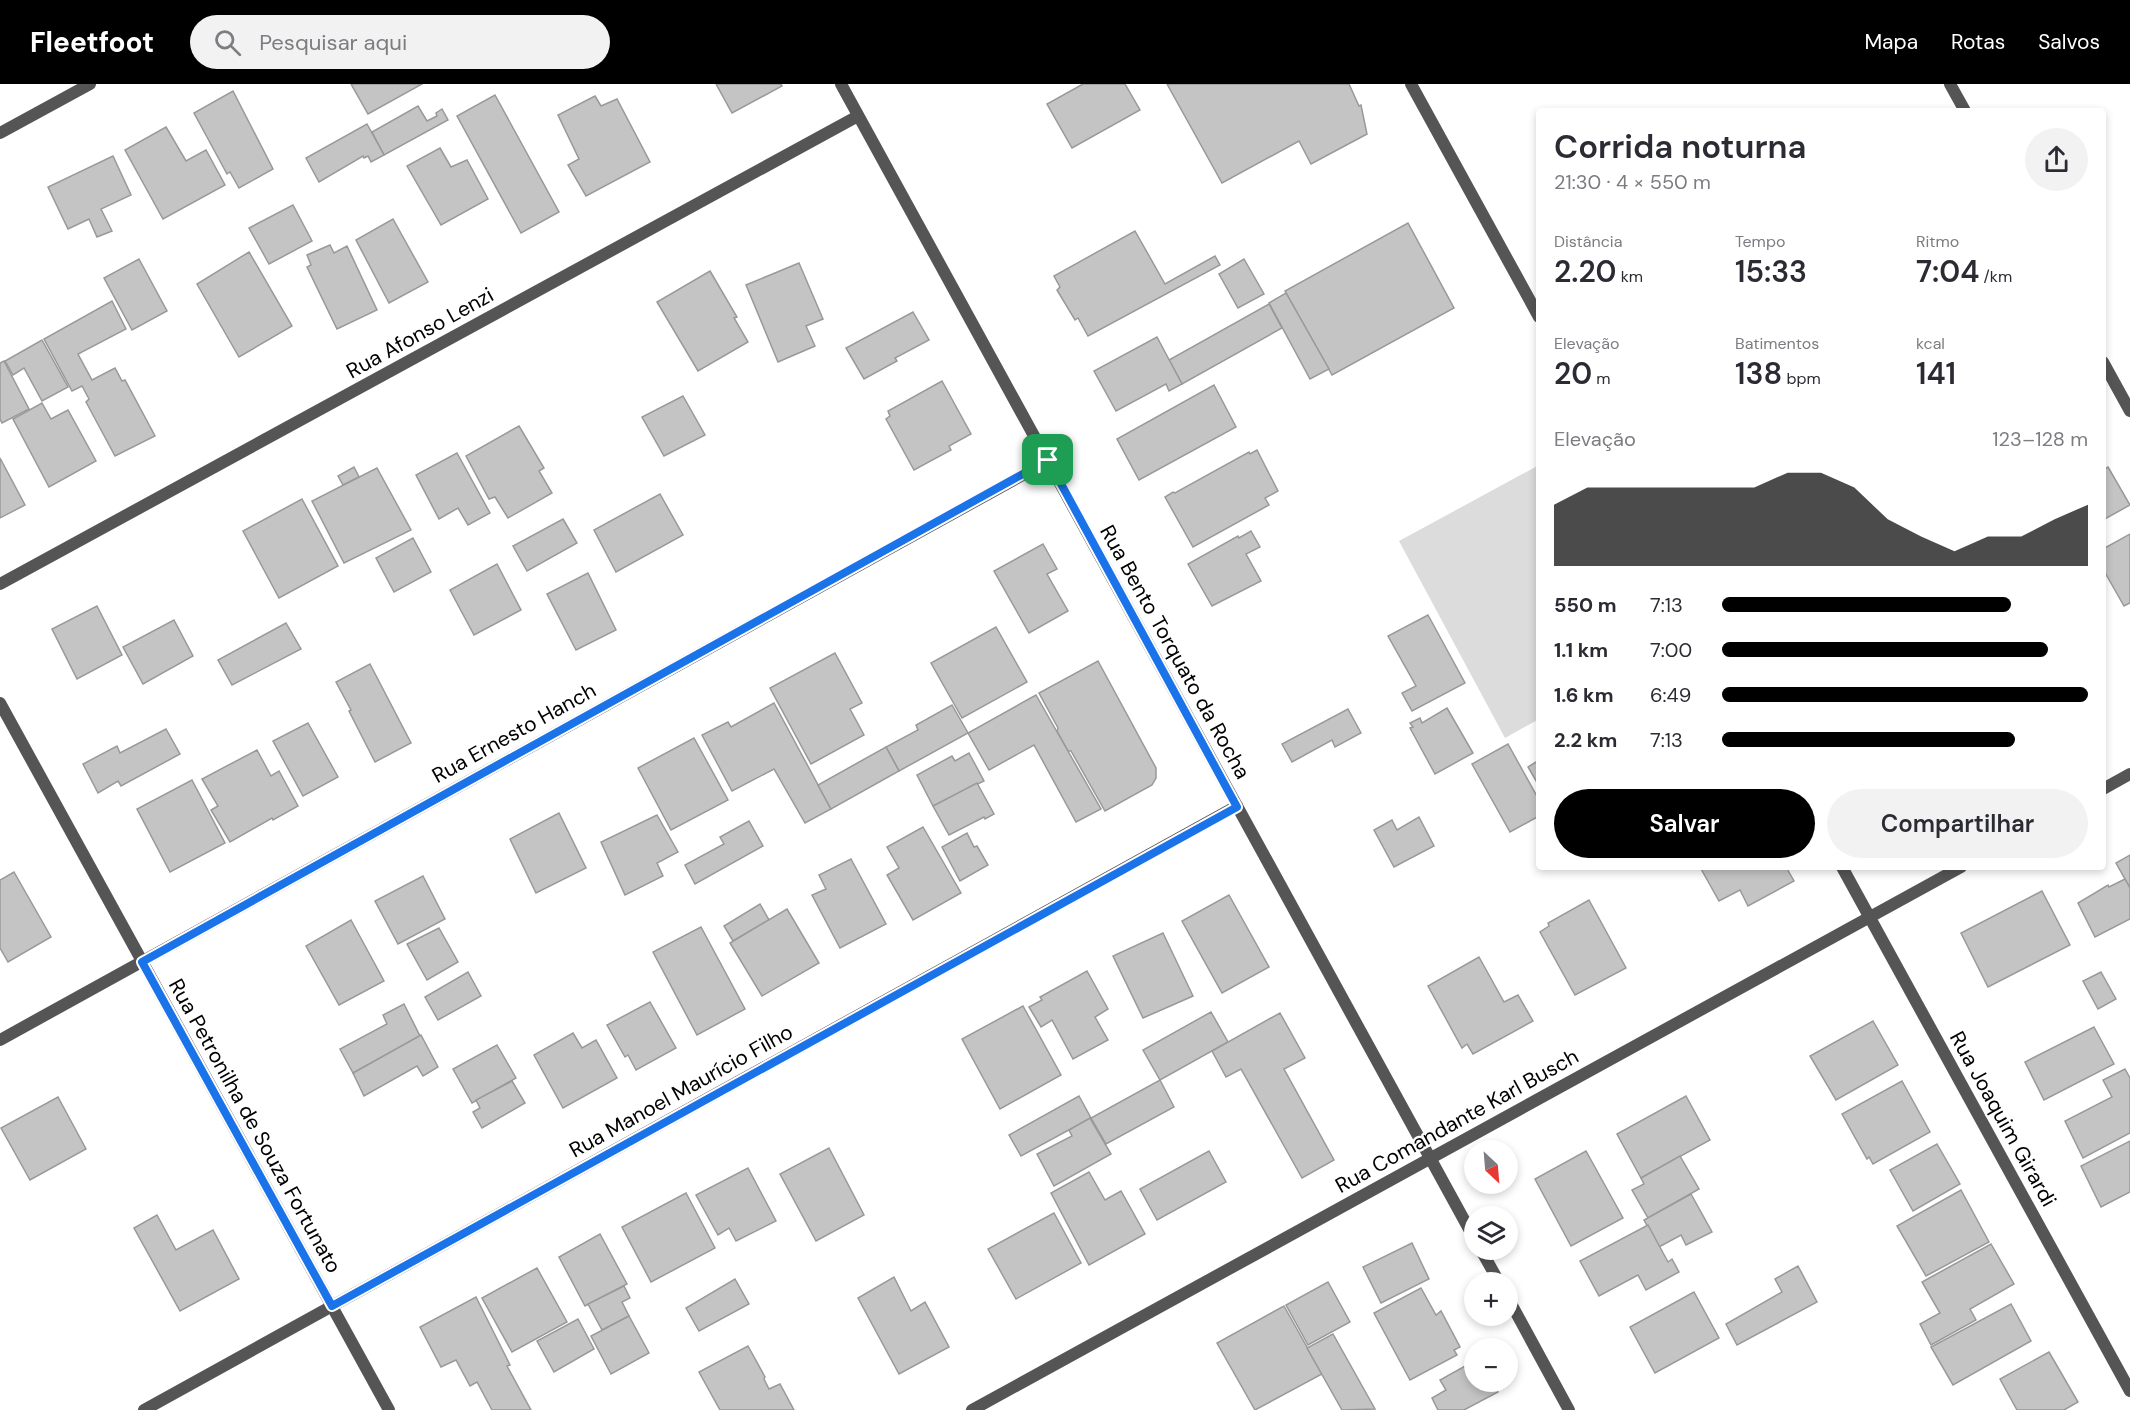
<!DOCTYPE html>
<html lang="pt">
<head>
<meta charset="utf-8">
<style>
	body { margin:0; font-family:"DM Sans",sans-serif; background:#f2f2f3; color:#2b2b33; height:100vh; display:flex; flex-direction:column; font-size:22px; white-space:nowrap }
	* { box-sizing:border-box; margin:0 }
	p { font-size:20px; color:#7c7c81 }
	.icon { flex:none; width:33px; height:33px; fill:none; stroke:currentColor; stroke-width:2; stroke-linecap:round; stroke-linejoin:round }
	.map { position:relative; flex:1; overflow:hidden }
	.side { position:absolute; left:1536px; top:24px; width:570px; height:762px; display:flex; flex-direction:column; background:#fff; border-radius:6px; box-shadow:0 3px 9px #0003 }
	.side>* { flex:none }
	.needle { width:39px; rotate:154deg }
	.fabs { position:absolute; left:1464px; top:1056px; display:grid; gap:12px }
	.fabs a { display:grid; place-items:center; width:54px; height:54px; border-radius:50%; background:#fff; box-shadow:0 3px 9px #0003; font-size:30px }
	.pin { position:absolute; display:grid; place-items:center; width:51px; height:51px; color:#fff; margin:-26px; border-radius:12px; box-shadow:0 3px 9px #0006 }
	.round { display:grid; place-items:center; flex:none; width:63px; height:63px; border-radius:32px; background:#f2f2f3 }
	.overview { display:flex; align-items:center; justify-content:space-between; height:102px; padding:0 18px }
	h1 { font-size:33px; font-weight:600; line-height:45px }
	.figures { display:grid; grid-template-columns:repeat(3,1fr); gap:9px; height:102px; padding:6px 18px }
	.figures div { display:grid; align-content:center }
	.figures b { font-size:30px; font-weight:600 }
	.figures small { font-size:16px; font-weight:400 }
	.figures p { font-size:16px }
	.chart { height:168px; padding:12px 18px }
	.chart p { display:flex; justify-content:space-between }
	.chart svg { width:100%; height:108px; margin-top:6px; fill:#000; opacity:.7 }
	.cta { display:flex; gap:12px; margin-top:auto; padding:12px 18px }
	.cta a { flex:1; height:69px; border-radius:36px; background:#000; color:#fff; font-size:24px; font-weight:600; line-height:69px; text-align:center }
	.cta a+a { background:#f2f2f3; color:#2b2b33 }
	ul { padding:0 18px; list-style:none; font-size:20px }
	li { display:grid; grid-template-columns:96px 72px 1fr; align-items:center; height:45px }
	li i { height:15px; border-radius:8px; background:#000 }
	header { display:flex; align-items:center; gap:36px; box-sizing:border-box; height:84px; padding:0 30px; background:#000; color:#fff }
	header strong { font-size:28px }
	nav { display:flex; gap:33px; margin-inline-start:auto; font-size:21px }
	.search { width:420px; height:54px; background:#f2f2f3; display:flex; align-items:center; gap:15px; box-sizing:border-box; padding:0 21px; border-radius:33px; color:#7c7c81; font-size:22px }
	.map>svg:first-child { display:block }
	.green { fill:#dcdcdc }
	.building { fill:#c4c4c4; stroke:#999; stroke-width:1.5 }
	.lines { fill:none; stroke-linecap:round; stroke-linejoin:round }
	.minor { stroke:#555; stroke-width:12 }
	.tertiary { stroke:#555; stroke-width:12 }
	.route-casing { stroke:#fff; stroke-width:12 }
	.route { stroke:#1a73e8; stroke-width:8 }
	.labels { text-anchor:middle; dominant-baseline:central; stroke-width:4.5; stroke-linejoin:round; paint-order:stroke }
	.street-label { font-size:21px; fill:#000; stroke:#fff }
</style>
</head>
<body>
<header>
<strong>Fleetfoot</strong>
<div class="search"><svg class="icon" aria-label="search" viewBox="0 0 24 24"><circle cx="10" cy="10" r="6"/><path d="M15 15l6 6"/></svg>Pesquisar aqui</div>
<nav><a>Mapa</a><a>Rotas</a><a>Salvos</a></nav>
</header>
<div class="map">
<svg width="2130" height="1326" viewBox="0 0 2130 1326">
	<rect width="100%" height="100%" fill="#fff"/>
	<polygon class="green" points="1539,381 1539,635 1505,654 1399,457"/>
	<g class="building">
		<polygon points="351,0 422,0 368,30"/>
		<polygon points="716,0 781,0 782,2 732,29"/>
		<polygon points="1083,0 1125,0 1140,26 1072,64 1047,20"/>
		<polygon points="1167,0 1349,0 1359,22 1361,21 1367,50 1311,80 1299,57 1222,99"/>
		<polygon points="233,7 273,85 239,104 230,88 227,90 194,29"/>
		<polygon points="495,11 559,128 521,149 457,32"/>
		<polygon points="595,12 601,22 617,15 650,78 586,112 568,81 579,75 558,31"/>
		<polygon points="418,22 427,37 437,32 436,29 442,25 448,36 384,71 372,48"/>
		<polygon points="367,40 384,71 371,78 368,72 364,74 363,72 319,98 306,74"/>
		<polygon points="166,43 186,77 206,66 225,101 163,135 125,66"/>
		<polygon points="440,64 451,83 467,76 488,115 441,141 407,82"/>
		<polygon points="113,72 131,111 101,125 112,147 97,153 89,135 68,145 48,103"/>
		<polygon points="293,121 312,157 269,180 249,144"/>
		<polygon points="393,135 428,198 389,219 356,156"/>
		<polygon points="1408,139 1454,224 1332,291 1285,207"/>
		<polygon points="1135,147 1165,200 1215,172 1220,181 1088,252 1078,234 1075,236 1057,206 1060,203 1054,192"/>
		<polygon points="330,161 334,169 347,162 377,226 337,245 307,183 311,181 307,171"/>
		<polygon points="249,168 292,242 239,273 197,200"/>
		<polygon points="139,175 167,227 132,246 104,194"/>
		<polygon points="1244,175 1264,210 1238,224 1219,190"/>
		<polygon points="799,179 823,235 806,242 815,262 778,278 746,201"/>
		<polygon points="710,187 737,233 734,234 748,258 698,287 657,218"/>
		<polygon points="1286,209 1329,285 1310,295 1269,219"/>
		<polygon points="112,217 126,245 78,270 92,296 115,284 122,297 125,296 155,352 115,372 86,318 89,315 82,302 72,307 44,255"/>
		<polygon points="1269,220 1282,244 1182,300 1169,276"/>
		<polygon points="913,228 929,256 895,274 897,277 864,295 846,264"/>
		<polygon points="1157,253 1182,300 1169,307 1166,300 1116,327 1094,287"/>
		<polygon points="42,256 68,303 42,317 24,284 13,291 5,277"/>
		<polygon points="4,277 29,325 2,339 0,335 0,279"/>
		<polygon points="942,297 971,350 949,362 951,366 914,386 886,335 890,332 888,327"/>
		<polygon points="1214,301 1236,343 1139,396 1117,355"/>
		<polygon points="683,312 705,351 664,372 642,333"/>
		<polygon points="42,319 51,335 68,326 96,377 49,403 13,335"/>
		<polygon points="519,342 544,384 539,387 552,409 508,434 495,413 489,415 466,372"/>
		<polygon points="1257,366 1278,407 1265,414 1269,421 1193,463 1165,413 1173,408 1175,409 1249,368 1250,370"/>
		<polygon points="457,369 490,429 468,441 458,424 439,435 416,391"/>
		<polygon points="0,374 25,421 0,434"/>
		<polygon points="354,383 359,393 343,401 338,392"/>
		<polygon points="2108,383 2130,421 2103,436 2103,386"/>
		<polygon points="377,384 411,446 344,479 312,417"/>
		<polygon points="660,410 683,451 616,488 594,446"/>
		<polygon points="302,415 338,482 279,514 243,447"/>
		<polygon points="563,435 577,459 527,487 513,462"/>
		<polygon points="1251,447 1260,463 1246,470 1261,497 1212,522 1188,480 1238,452 1239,454"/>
		<polygon points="2130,450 2130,519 2124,522 2103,485 2103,465"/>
		<polygon points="413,454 431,488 394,508 376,474"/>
		<polygon points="1043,460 1057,485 1047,490 1068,527 1029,549 994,487"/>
		<polygon points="497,480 521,526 474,551 450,506"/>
		<polygon points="588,489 616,546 576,566 547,510"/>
		<polygon points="97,522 122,571 77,595 52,545"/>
		<polygon points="1428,531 1465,599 1412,627 1402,609 1416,602 1388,552"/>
		<polygon points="174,536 193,572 143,600 123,563"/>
		<polygon points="286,539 301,565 232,601 218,576"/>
		<polygon points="996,543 1027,598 962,634 931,579"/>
		<polygon points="835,569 862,619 850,625 864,651 811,680 770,604"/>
		<polygon points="1098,577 1156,684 1156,694 1152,701 1105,727 1071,667 1068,667 1057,647 1058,644 1039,609"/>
		<polygon points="370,580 411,659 375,678 349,627 351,626 336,598"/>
		<polygon points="1036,611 1101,725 1076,738 1034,661 989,686 968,649"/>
		<polygon points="774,619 831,725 805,739 774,685 732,707 702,651 728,638 731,643"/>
		<polygon points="952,621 968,649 899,687 886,663 918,646 916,641"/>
		<polygon points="1447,624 1473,669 1435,690 1410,644 1413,643 1410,639 1420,634 1422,639"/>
		<polygon points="1348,625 1361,649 1335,663 1332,656 1292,678 1282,660"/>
		<polygon points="308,639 338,693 303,712 273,657"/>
		<polygon points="166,645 180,670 121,702 118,697 98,709 83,680 117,662 120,669"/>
		<polygon points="694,654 728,716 671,746 638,684"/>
		<polygon points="1508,660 1539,716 1539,732 1510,748 1472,680"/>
		<polygon points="886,663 899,687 831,725 818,701"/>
		<polygon points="257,666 271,692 279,687 298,722 273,736 272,734 230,758 211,726 218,722 202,695"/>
		<polygon points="969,669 984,697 933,722 917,691 952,672 955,677"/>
		<polygon points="1539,676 1539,702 1528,683"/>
		<polygon points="192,696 225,759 170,788 137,725"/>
		<polygon points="977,699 994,730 985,735 984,733 949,751 933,722"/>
		<polygon points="559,729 586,784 536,809 510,755"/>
		<polygon points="657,731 678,768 657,779 663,792 625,811 601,758"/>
		<polygon points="1419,733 1434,762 1394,783 1374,746 1392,736 1397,746"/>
		<polygon points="749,737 763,762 695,800 685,781 724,760 720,753"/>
		<polygon points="923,743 961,809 913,836 887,791 899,784 887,763"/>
		<polygon points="967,749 974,763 977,762 988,781 960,797 942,763"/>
		<polygon points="2130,771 2130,804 2116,779"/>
		<polygon points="851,775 886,840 840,864 812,811 826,805 819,791"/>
		<polygon points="1700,783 1786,783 1794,797 1748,822 1740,806 1719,817"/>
		<polygon points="14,788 51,853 8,878 0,864 0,796"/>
		<polygon points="423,792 445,835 398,860 375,817"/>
		<polygon points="2125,795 2130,804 2130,835 2095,853 2078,819 2108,801 2109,803"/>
		<polygon points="2042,807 2070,861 1988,903 1961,849"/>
		<polygon points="1229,811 1269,883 1222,909 1182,837"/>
		<polygon points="1589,816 1626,884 1575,911 1540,848 1549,842 1548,839"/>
		<polygon points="760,820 769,836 733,857 724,842"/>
		<polygon points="787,825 819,879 762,912 730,859"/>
		<polygon points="351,836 384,897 339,921 306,862"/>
		<polygon points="701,843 745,925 697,951 653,868"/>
		<polygon points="439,844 458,878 427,896 407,860"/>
		<polygon points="1163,849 1193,912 1143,934 1113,872"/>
		<polygon points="1479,873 1504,918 1518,911 1533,937 1473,970 1467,960 1462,964 1428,902"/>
		<polygon points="1087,887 1108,925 1095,933 1108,956 1073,975 1052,936 1041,943 1029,923 1042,916 1040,913"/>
		<polygon points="468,888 481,912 438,936 425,913"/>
		<polygon points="2101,888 2116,915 2098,925 2083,897"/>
		<polygon points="650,918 676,964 636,986 628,971 625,973 607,941"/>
		<polygon points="404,920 420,952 353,989 340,965 387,940 383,931"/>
		<polygon points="1023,922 1061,991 1000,1025 962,955"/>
		<polygon points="1211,928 1228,958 1160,996 1143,966"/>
		<polygon points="1280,929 1305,974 1284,985 1334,1076 1302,1094 1241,985 1226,993 1212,967"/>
		<polygon points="1873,937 1898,981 1836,1016 1810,972"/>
		<polygon points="2094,943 2114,980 2044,1016 2025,978"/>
		<polygon points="573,949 582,964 596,956 617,994 563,1024 534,971"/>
		<polygon points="421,951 438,983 423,992 417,982 364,1012 353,989"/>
		<polygon points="497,961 516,994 472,1019 453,985"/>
		<polygon points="2125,985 2130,994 2130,1049 2083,1074 2065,1037 2112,1013 2103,996"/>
		<polygon points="1160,996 1174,1023 1106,1060 1091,1034"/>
		<polygon points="512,997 525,1019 482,1044 473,1028 480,1024 476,1016"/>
		<polygon points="1902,997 1930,1048 1873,1080 1869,1073 1867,1075 1842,1030"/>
		<polygon points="1079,1012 1091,1034 1021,1072 1009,1051"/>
		<polygon points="1686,1012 1710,1056 1641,1094 1617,1050"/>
		<polygon points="58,1013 86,1065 30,1096 1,1044"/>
		<polygon points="1090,1034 1111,1070 1054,1102 1037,1070 1072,1052 1069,1046"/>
		<polygon points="2130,1057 2130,1108 2101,1123 2081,1082"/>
		<polygon points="1937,1060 1960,1100 1913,1127 1890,1086"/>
		<polygon points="829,1064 864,1131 816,1157 780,1090"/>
		<polygon points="1209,1067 1226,1098 1157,1136 1140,1105"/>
		<polygon points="1586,1067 1623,1134 1571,1162 1535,1095"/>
		<polygon points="1680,1072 1699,1105 1648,1134 1632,1106 1644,1100 1641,1094"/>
		<polygon points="748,1084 776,1137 736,1157 729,1144 718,1151 696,1111"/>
		<polygon points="1089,1088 1105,1116 1121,1107 1145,1150 1089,1181 1051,1109"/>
		<polygon points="1961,1106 1989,1158 1926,1192 1897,1142"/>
		<polygon points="686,1109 715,1164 651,1198 622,1143"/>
		<polygon points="1691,1110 1712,1148 1686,1161 1681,1151 1659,1163 1644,1136"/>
		<polygon points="1054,1129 1081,1179 1016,1215 988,1165"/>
		<polygon points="157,1131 176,1166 213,1146 239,1195 180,1227 134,1144"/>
		<polygon points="1648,1141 1668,1178 1672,1175 1679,1188 1646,1206 1638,1191 1599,1212 1580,1177"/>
		<polygon points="600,1150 627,1200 585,1222 559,1173"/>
		<polygon points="1412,1159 1429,1195 1381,1219 1363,1183"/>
		<polygon points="1991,1160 2014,1200 1970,1225 1976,1236 1931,1261 1920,1240 1940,1229 1922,1198"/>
		<polygon points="1798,1182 1817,1218 1737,1261 1726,1240 1782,1208 1775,1195"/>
		<polygon points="537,1184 567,1238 512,1268 482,1214"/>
		<polygon points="894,1193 911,1227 925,1218 949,1263 899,1290 858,1214"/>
		<polygon points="735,1195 749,1220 699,1247 686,1224"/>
		<polygon points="1328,1198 1350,1238 1308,1261 1286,1221"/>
		<polygon points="624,1202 630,1214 622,1218 629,1232 602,1246 588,1220"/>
		<polygon points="1421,1204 1436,1231 1441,1227 1460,1263 1454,1266 1457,1271 1410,1296 1374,1229"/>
		<polygon points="1694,1208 1719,1254 1655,1289 1630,1243"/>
		<polygon points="476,1213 510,1281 507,1282 531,1326 492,1326 477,1298 470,1302 456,1276 441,1283 420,1243"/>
		<polygon points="2011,1220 2031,1257 1953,1301 1931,1263"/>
		<polygon points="1284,1222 1322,1290 1255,1326 1217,1259"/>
		<polygon points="629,1232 649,1269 611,1290 591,1252"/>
		<polygon points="578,1235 594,1265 554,1288 537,1257"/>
		<polygon points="1333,1250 1375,1325 1342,1326 1307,1264"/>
		<polygon points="748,1262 765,1293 764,1295 769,1305 780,1300 794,1326 720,1326 699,1288"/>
		<polygon points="2049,1268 2078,1318 2064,1326 2017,1326 2000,1295"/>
		<polygon points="1474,1277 1474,1298 1492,1298 1498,1308 1464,1326 1438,1326 1432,1314 1446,1306 1440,1296"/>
	</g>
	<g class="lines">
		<g class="minor">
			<polyline points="1411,0 1539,233"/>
			<polyline points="0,49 90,0"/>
			<polyline points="0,500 858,32"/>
			<polyline points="0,619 389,1326"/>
			<polyline points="2103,705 2130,690"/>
			<polyline points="1842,783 2130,1307"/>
			<polyline points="0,956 1048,377"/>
			<polyline points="144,1326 1237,722"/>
			<polyline points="972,1326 1961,783"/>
		</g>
		<g class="tertiary">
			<polyline points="841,0 1474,1154"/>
			<polyline points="1950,0 1965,27"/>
			<polyline points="2103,278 2130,327"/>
			<polyline points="1481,1166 1499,1198"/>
			<polyline points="1508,1214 1569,1326"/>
		</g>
	</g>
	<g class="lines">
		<g class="route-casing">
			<polygon id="route" points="1048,376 1237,723 332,1222 142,878"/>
		</g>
		<use href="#route" class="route"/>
	</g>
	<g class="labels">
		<g class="street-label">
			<text transform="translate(420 249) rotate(-29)">Rua Afonso Lenzi</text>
			<text transform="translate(1175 568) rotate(61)">Rua Bento Torquato da Rocha</text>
			<text transform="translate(514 649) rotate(-29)">Rua Ernesto Hanch</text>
			<text transform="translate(681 1007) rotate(-29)">Rua Manoel Maurício Filho</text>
			<text transform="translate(2003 1035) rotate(61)">Rua Joaquim Girardi</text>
			<text transform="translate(1457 1037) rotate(-29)">Rua Comandante Karl Busch</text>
			<text transform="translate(255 1042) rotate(61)">Rua Petronilha de Souza Fortunato</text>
		</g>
	</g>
</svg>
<div class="fabs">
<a><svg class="needle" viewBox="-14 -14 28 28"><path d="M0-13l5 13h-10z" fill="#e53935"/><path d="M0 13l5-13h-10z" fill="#7c7c81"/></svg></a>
<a><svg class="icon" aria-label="layers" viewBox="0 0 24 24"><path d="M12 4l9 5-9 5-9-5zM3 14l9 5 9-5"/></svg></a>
<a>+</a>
<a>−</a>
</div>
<div class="pin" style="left:1048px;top:376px;background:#1e9e55"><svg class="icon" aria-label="arrive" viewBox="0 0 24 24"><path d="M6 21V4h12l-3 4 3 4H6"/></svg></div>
<section class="side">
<div class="overview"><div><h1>Corrida noturna</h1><p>21:30 · 4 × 550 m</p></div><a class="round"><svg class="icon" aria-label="share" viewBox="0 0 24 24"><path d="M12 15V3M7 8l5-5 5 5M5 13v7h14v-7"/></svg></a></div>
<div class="figures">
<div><p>Distância</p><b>2.20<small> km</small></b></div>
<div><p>Tempo</p><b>15:33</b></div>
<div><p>Ritmo</p><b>7:04<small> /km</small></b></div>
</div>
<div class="figures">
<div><p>Elevação</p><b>20<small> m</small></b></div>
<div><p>Batimentos</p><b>138<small> bpm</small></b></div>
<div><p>kcal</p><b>141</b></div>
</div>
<div class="chart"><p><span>Elevação</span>123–128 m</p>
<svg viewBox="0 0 160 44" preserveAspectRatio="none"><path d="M0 44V19L10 12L20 12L30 12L40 12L50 12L60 12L70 6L80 6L90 12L100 25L110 32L120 38L130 32L140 32L150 25L160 19V44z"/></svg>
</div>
<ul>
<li><b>550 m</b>7:13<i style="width:79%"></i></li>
<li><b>1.1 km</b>7:00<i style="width:89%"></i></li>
<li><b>1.6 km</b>6:49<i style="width:100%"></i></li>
<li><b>2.2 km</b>7:13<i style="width:80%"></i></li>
</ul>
<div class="cta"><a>Salvar</a><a>Compartilhar</a></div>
</section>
</div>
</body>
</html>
